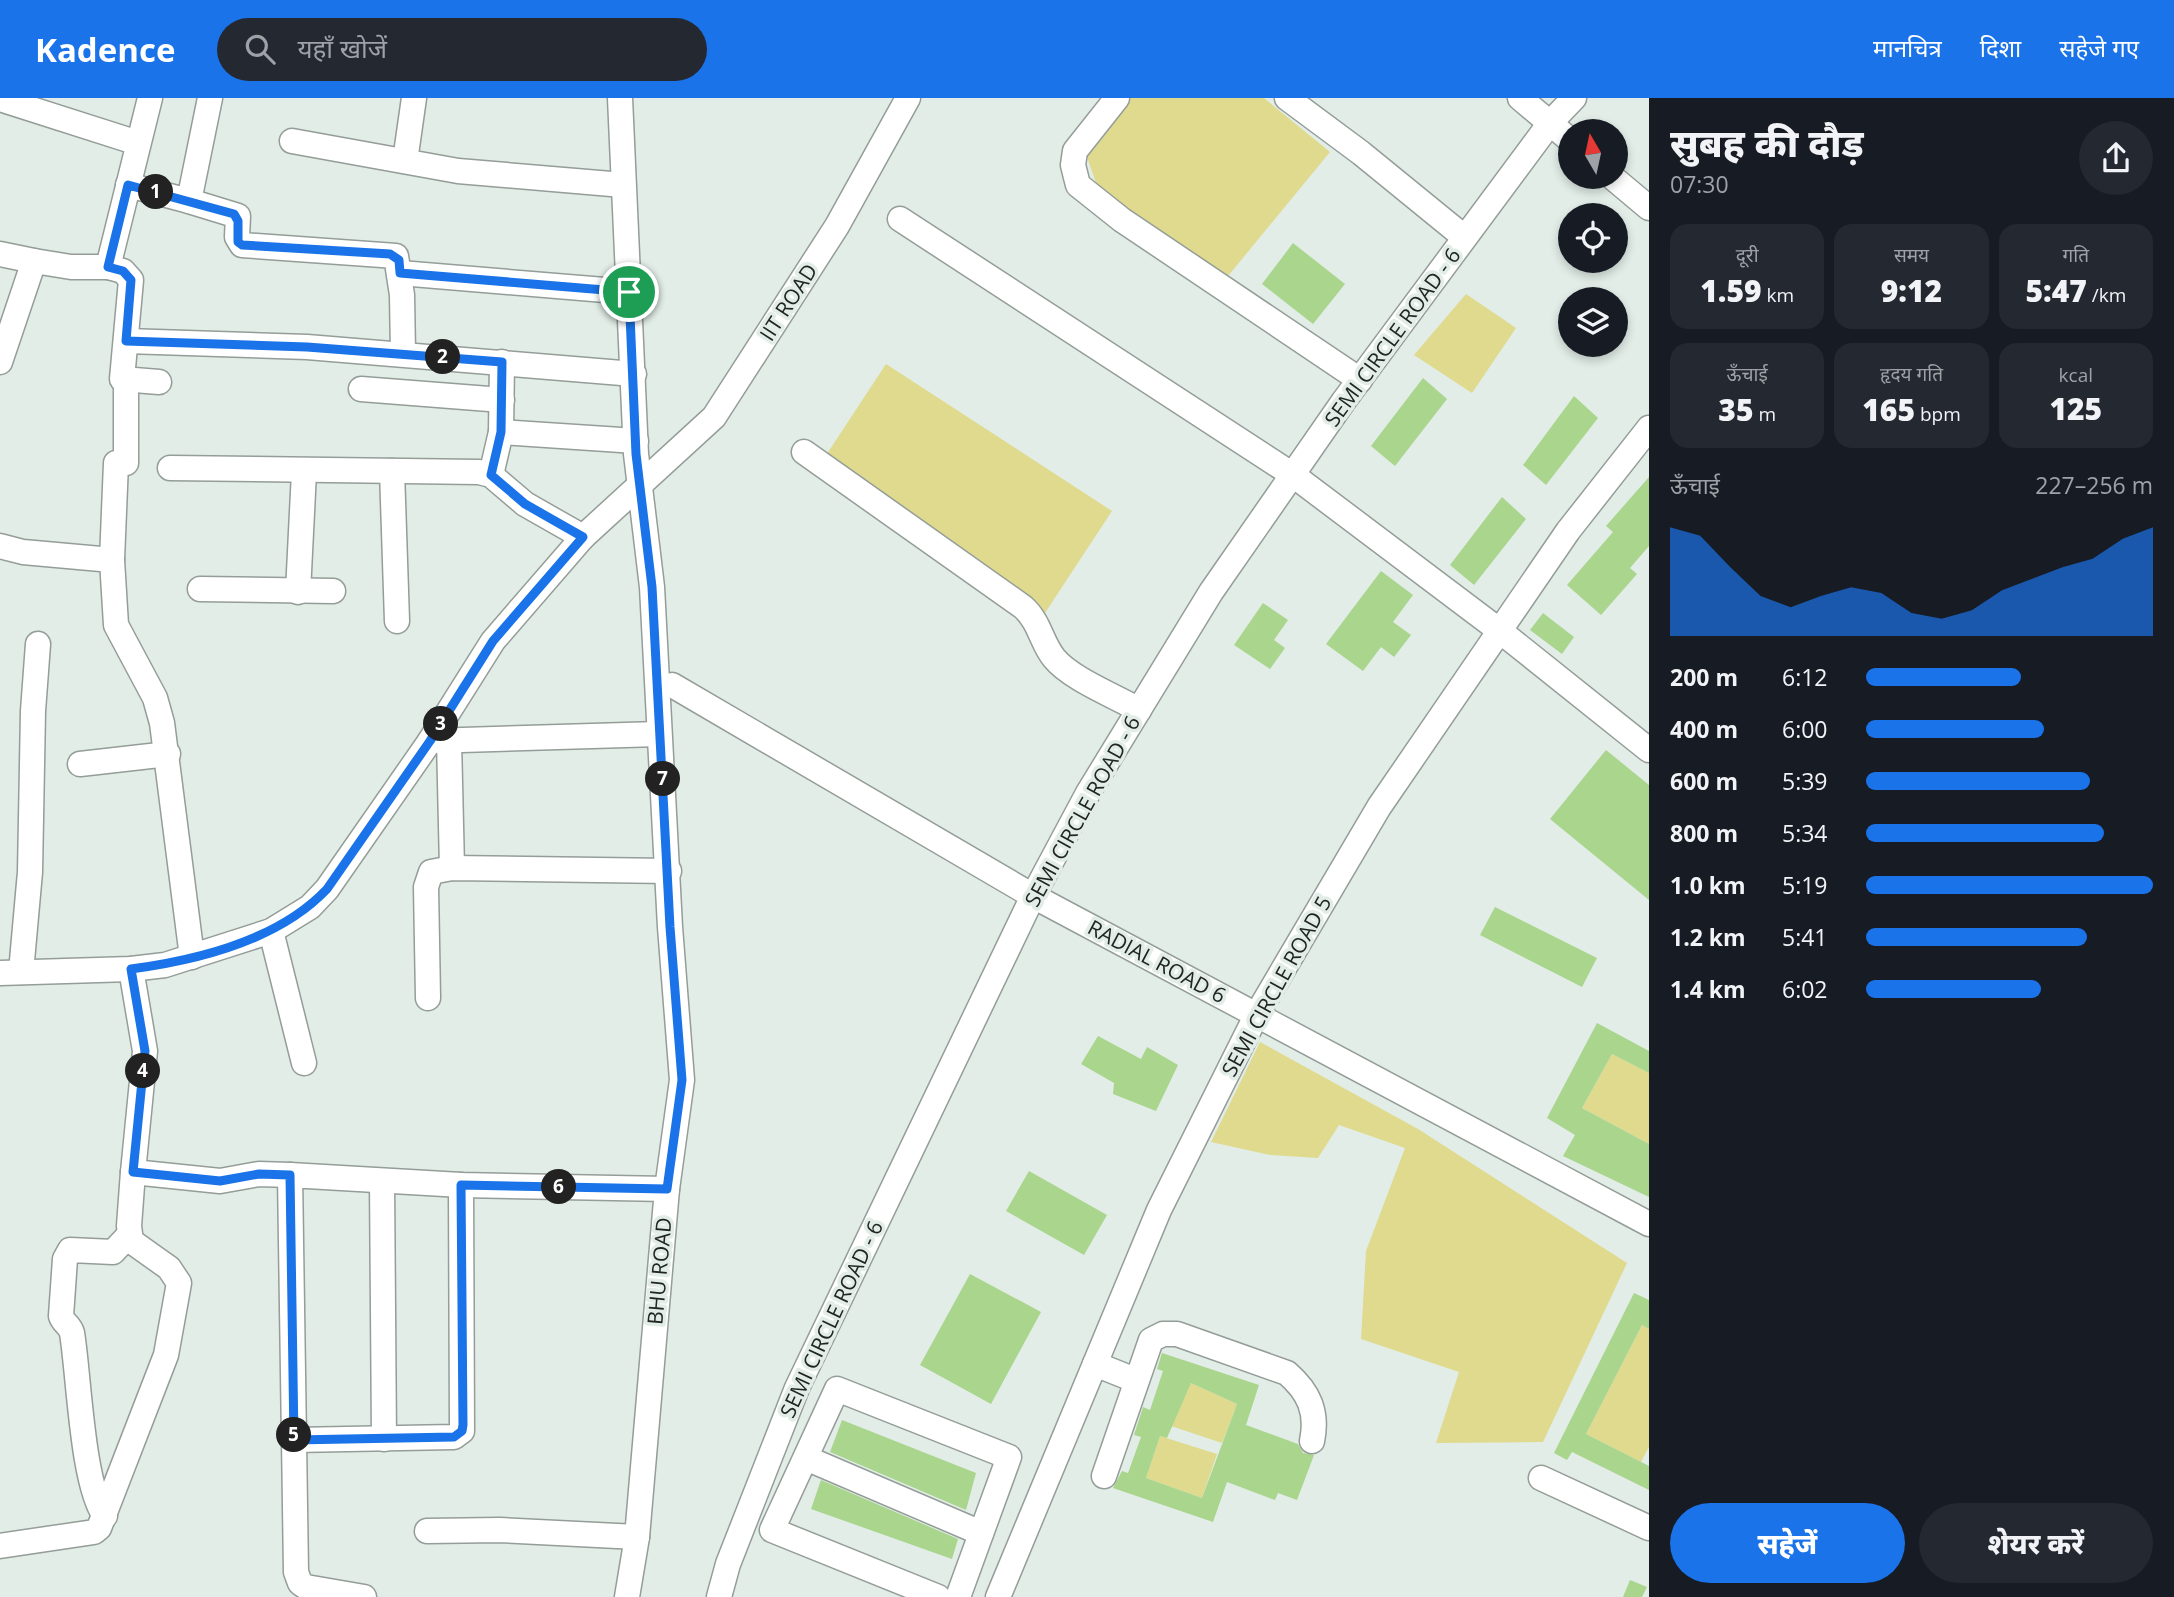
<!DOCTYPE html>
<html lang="hi">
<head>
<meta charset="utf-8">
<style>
	body { margin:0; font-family:"Open Sans","Noto Sans Devanagari",sans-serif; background:#242831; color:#f1f3f6; height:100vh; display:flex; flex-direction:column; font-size:26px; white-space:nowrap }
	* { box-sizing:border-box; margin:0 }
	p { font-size:23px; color:#9ea1a6 }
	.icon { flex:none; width:38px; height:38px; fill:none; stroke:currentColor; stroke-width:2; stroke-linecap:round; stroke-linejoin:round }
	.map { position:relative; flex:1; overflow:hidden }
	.details { display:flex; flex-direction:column; background:#171b24; width:525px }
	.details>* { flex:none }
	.needle { width:46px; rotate:351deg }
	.tools { position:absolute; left:1558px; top:21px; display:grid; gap:14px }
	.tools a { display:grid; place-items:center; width:70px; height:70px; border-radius:50%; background:#171b24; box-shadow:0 4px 10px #0003; font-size:35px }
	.pin { position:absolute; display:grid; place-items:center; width:60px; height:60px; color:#fff; margin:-30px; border:4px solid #fff; border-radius:50%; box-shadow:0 2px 7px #0007 }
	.km { position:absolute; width:35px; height:35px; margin:-18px; border-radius:50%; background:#222; color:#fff; font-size:19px; line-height:35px; text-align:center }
	.round { display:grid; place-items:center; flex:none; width:74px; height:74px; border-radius:37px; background:#242831 }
	.head { display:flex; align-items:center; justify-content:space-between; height:119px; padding:0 21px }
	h1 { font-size:38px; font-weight:800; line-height:52px }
	.figures { display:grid; grid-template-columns:repeat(3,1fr); gap:10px; height:119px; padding:7px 21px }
	.figures div { display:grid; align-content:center; border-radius:18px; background:#242831; text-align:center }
	.figures b { font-size:30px; font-weight:800 }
	.figures small { font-size:19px; font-weight:400 }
	.figures p { font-size:19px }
	.chart { height:196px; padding:14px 21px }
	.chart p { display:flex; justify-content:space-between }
	.chart svg { width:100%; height:126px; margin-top:7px; fill:#1a73e8; opacity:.7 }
	.button { display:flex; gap:14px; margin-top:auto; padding:14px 21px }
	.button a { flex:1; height:80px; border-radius:42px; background:#1a73e8; color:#fff; font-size:28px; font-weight:800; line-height:80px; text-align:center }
	.button a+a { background:#242831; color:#f1f3f6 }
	ul { padding:0 21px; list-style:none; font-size:23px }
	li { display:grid; grid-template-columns:112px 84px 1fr; align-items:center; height:52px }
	li i { height:18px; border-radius:9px; background:#1a73e8 }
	header { display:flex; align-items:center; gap:42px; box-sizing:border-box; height:98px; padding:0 35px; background:#1a73e8; color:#fff }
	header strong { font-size:33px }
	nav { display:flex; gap:38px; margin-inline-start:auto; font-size:24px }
	.search { width:490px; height:63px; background:#242831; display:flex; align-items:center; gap:18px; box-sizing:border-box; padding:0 24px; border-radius:38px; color:#9ea1a6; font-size:26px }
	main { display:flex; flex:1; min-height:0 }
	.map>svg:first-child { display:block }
	.green { fill:#dfda8d }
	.building { fill:#a9d58d; fill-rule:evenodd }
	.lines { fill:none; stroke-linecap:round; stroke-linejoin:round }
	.minor-casing { stroke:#949d98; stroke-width:27 }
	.minor { stroke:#fff; stroke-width:24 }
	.route-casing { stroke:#fff; stroke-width:14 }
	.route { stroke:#1a73e8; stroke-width:9 }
	.labels { text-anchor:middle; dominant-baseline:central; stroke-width:7; stroke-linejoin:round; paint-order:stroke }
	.street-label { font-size:21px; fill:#212523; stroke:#e2ede7 }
</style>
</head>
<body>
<header>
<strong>Kadence</strong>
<div class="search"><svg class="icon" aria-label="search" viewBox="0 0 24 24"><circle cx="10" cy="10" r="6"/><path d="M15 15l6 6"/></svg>यहाँ खोजें</div>
<nav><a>मानचित्र</a><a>दिशा</a><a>सहेजे गए</a></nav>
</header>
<main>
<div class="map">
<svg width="1649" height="1499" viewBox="0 0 1649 1499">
	<rect width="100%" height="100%" fill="#e2ede7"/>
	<g class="green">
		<polygon points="1127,0 1264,0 1330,54 1228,178 1098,91 1086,56"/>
		<polygon points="1466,196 1516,230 1472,295 1414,257"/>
		<polygon points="886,266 1112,413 1041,521 815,374"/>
		<polygon points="1260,944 1418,1031 1627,1165 1543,1344 1436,1345 1459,1274 1361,1241 1366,1153 1405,1050 1339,1027 1318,1060 1270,1057 1211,1044"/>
		<polygon points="1612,956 1649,975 1649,1046 1582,1010"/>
		<polygon points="1642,1227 1649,1231 1649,1349 1641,1364 1586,1336"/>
		<polygon points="1191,1285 1237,1306 1222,1345 1171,1328"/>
		<polygon points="1160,1338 1217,1356 1202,1400 1146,1380"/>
	</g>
	<g class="building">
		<polygon points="1293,145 1345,186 1313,226 1262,186"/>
		<polygon points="1423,280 1447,301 1395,368 1371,348"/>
		<polygon points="1574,298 1598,320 1546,387 1523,367"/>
		<polygon points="1649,379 1649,448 1630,470 1637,476 1601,517 1567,487 1613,434 1606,428"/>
		<polygon points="1502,399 1526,421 1474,487 1450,467"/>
		<polygon points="1381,473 1413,497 1393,524 1411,537 1394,559 1381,549 1363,573 1326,546"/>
		<polygon points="1263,505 1288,522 1274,542 1285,550 1270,571 1234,547"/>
		<polygon points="1543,515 1574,539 1562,556 1530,532"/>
		<polygon points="1606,652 1649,687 1649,802 1550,721"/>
		<polygon points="1495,809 1597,860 1582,889 1480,837"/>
		<polygon points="1597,925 1649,953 1649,975 1612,956 1582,1010 1649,1046 1649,1099 1563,1058 1575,1037 1547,1020"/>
		<polygon points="1098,938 1141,961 1147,949 1178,967 1156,1013 1113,996 1114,985 1081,966"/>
		<polygon points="1029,1073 1107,1117 1084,1157 1006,1113"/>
		<polygon points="970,1176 1041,1214 991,1306 920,1267"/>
		<polygon points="1634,1195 1649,1202 1649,1231 1642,1227 1586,1336 1649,1368 1649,1392 1572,1354 1567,1362 1554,1355"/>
		<path d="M1162 1255 1259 1287 1246 1327 1298 1346 1303 1355 1314 1357 1297 1402 1278 1395 1275 1402 1227 1384 1213 1424 1113 1390 1122 1373 1128 1375 1141 1339 1134 1337 1143 1309 1150 1312 1163 1273 1157 1271ZM1191 1285 1237 1306 1202 1400 1146 1380 1160 1338 1167 1340Z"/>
		<polygon points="842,1322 976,1375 966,1412 830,1354"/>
		<polygon points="821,1382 958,1441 952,1461 811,1411"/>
		<polygon points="1630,1482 1647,1489 1642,1499 1623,1499"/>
	</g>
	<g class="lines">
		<g class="minor-casing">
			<g id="minor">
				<polyline points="620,0 636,356 652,489 670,829 682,982 667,1091 637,1439 627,1499"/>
				<polyline points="1117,0 1075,53 1073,67 1078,87 1122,122 1360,282"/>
				<polyline points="1287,0 1361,55 1464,139"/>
				<polyline points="1520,0 1570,42"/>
				<polyline points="0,1 138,45"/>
				<polyline points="292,43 458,73 623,87"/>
				<polyline points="405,63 414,0"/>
				<polyline points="1612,79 1649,110"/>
				<polyline points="128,87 189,103 210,0"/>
				<polyline points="189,103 238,118 237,139 242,147 396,158 402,197 403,255"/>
				<polyline points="900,121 1293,377 1500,533 1649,652"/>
				<polyline points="0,156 34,163"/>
				<polyline points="108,169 123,173 131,182 122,281 159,284"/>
				<polyline points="400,175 629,194"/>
				<polyline points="126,243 307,249 634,276"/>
				<polyline points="0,264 34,163 71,169 108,169 150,0"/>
				<polyline points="361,291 502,302"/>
				<polyline points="501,334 636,343"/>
				<path d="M804 354 1023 509C1040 524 1041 544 1054 560 1071 581 1115 598 1139 612"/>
				<polyline points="126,365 126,284"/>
				<polyline points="170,370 479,374 491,377 525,406 583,439"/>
				<polyline points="392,373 397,523"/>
				<polyline points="491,377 501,334 502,264"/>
				<polyline points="0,448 23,454 112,462 116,527 155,600 162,625 192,859"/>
				<polyline points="112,462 116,365"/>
				<polyline points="200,491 333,493"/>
				<polyline points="298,494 304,374"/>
				<polyline points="672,587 1033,798 1649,1126"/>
				<polyline points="449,642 452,770"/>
				<polyline points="430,643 659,636"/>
				<polyline points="80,666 168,656"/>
				<polyline points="271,833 304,965"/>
				<polyline points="131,871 145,953 133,1074 220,1083 259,1076 290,1077"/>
				<polyline points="21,874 30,774 33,613 38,546"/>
				<polyline points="0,875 131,871 165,867 271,833 310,809 327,791 430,643 493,543 583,439 714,319 837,128 908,0"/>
				<polyline points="428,900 426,789 431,774 452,770 669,773"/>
				<polyline points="382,1083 384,1341"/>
				<polyline points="1095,1266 1135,1282"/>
				<polyline points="294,1342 454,1339 462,1333 461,1087"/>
				<polyline points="806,1360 981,1435"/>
				<path d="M1104 1378 1151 1242 1163 1236H1177L1287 1275C1309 1294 1318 1314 1312 1343"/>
				<polyline points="1541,1380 1649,1430"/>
				<path d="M105 1418C82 1387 79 1277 72 1235 70 1227 63 1225 61 1218L65 1161 70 1152 113 1154 129 1137"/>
				<polyline points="427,1433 500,1432 637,1439"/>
				<polyline points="0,1448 94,1434 99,1430 166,1257 179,1185 169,1170 131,1143 129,1128 133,1074"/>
				<polyline points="364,1499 306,1489 300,1485 296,1474 290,1077 461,1087 667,1091"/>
				<polyline points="719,1499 728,1466 797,1290 1033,798 1088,695 1211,494 1343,304 1550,25 1574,0"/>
				<polyline points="938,1499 772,1432 837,1291 1009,1359 958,1499"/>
				<polyline points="998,1499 1159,1112 1257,916 1379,709 1568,433 1649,330"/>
			</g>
		</g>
		<use href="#minor" class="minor"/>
	</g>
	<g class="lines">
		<g class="route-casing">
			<path id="route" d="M128 87 234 116 238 123V144L242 147 390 156 399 162 400 175 629 194 636 356 652 489 670 829 682 982 667 1091 461 1087 463 1327 462 1333 454 1339 294 1342 290 1077 259 1076 220 1083 133 1074 145 953 131 871C199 862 279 842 327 791L430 643 493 543 583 439 525 406 491 377 501 334 502 264 307 249 126 243 131 182 123 173 108 169Z"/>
		</g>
		<use href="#route" class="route"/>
	</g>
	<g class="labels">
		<g class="street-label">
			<text transform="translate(788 204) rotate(-57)">IIT ROAD</text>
			<text transform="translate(1392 239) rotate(-54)">SEMI CIRCLE ROAD - 6</text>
			<text transform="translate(1082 713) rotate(-61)">SEMI CIRCLE ROAD - 6</text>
			<text transform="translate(1157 863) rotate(28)">RADIAL ROAD 6</text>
			<text transform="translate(1276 888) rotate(-61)">SEMI CIRCLE ROAD 5</text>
			<text transform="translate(659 1173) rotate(-85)">BHU ROAD</text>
			<text transform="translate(831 1221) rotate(-65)">SEMI CIRCLE ROAD - 6</text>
		</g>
	</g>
</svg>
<div class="tools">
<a><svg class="needle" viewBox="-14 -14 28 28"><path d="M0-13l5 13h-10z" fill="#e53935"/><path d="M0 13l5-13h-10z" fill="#9ea1a6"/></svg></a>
<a><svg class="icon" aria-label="locate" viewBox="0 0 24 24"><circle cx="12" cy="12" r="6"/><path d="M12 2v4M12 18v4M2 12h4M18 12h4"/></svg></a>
<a><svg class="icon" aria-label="layers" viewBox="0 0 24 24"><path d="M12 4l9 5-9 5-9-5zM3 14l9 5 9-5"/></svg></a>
</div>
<div class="pin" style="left:629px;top:194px;background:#1e9e55"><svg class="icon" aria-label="arrive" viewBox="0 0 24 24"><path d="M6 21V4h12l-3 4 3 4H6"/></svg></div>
<b class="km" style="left:156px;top:94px">1</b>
<b class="km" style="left:443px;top:259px">2</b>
<b class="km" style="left:441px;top:626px">3</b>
<b class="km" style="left:143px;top:973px">4</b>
<b class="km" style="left:294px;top:1337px">5</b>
<b class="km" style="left:559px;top:1089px">6</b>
<b class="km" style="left:663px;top:681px">7</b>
</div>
<section class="details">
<div class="head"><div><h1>सुबह की दौड़</h1><p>07:30</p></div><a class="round"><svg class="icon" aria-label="share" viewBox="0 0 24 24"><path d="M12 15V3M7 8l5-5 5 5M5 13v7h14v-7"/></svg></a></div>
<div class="figures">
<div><p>दूरी</p><b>1.59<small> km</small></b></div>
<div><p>समय</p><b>9:12</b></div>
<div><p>गति</p><b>5:47<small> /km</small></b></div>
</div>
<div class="figures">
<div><p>ऊँचाई</p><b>35<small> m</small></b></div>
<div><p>हृदय गति</p><b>165<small> bpm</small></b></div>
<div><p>kcal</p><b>125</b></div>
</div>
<div class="chart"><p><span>ऊँचाई</span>227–256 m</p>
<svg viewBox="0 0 160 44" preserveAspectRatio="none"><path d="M0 44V6L10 9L20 20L30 30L40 34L50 30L60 27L70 29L80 36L90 38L100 35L110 28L120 24L130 20L140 17L150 10L160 6V44z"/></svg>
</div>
<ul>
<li><b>200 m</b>6:12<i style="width:54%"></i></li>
<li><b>400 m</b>6:00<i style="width:62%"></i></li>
<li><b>600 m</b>5:39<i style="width:78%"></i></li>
<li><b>800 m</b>5:34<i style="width:83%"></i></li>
<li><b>1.0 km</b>5:19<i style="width:100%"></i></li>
<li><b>1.2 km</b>5:41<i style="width:77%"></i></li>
<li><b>1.4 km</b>6:02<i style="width:61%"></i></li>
</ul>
<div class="button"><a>सहेजें</a><a>शेयर करें</a></div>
</section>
</main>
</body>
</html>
